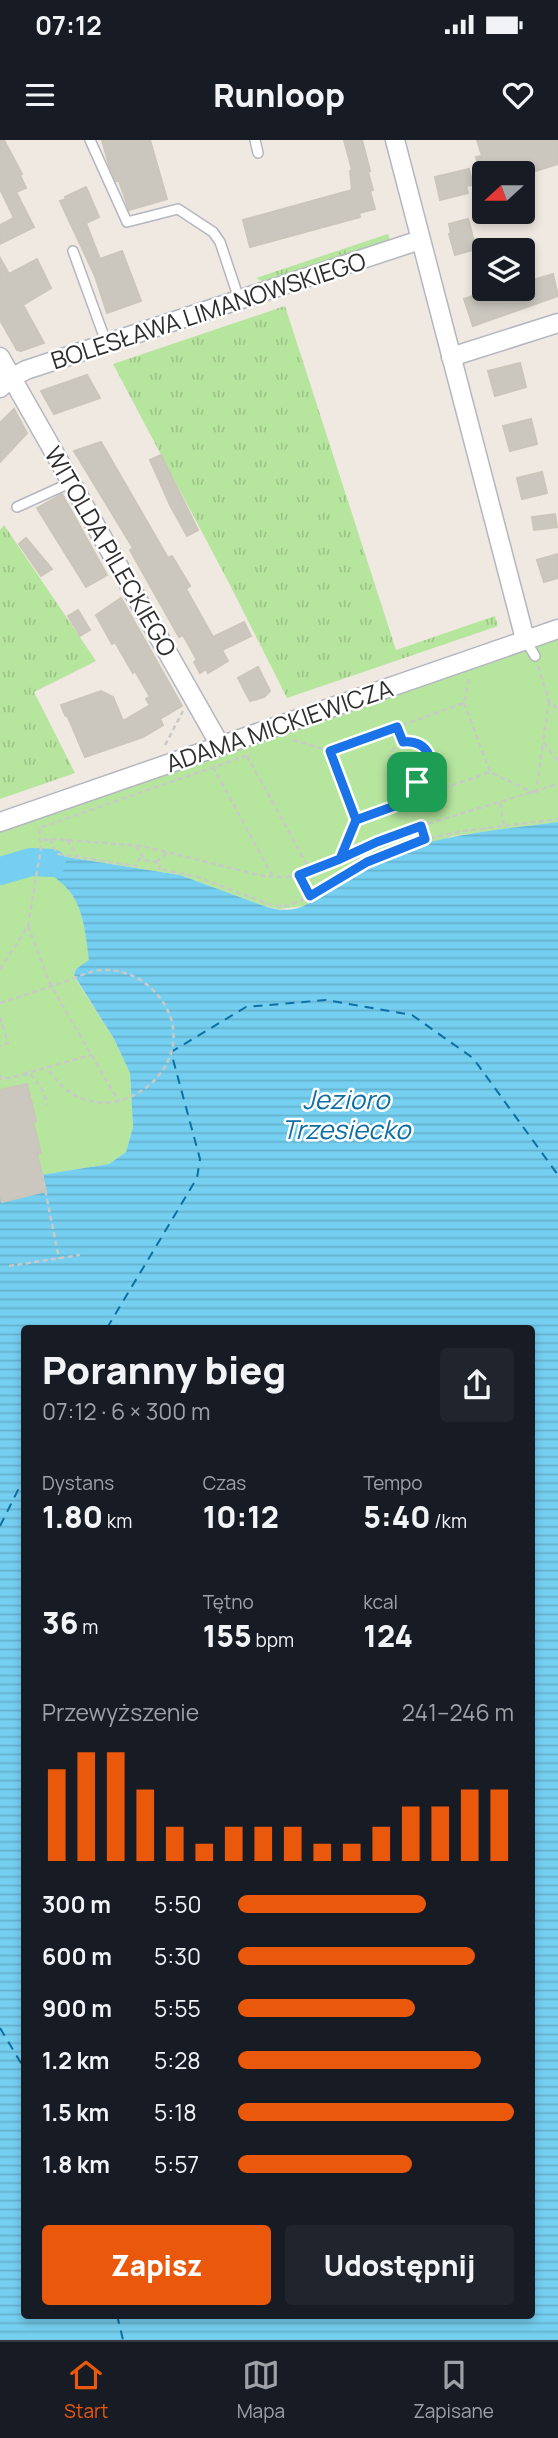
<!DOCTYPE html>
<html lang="pl">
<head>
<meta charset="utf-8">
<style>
	body { margin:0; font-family:Manrope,sans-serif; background:#20242c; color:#f1f3f6; height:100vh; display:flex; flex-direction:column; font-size:26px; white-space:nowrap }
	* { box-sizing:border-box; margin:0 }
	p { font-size:23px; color:#9ea1a6 }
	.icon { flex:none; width:38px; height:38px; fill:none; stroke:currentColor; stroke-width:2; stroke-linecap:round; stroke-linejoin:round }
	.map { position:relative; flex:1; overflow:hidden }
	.sheet { position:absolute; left:21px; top:1185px; width:514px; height:994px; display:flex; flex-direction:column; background:#171b24; border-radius:7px; box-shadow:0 4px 10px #0003 }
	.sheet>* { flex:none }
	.needle { width:46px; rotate:249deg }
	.controls { position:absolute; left:472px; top:21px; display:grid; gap:14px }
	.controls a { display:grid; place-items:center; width:63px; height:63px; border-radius:7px; background:#171b24; box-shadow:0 4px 10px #0003; font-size:35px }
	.pin { position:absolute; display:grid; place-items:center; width:60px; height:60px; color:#fff; margin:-30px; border-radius:14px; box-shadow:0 4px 10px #0006 }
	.round { display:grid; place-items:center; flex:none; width:74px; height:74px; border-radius:7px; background:#20242c }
	.overview { display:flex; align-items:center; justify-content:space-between; height:119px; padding:0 21px }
	h1 { font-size:38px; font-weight:800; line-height:52px }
	.stats { display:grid; grid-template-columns:repeat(3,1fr); gap:10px; height:119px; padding:7px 21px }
	.stats div { display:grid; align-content:center }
	.stats b { font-size:30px; font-weight:800 }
	.stats small { font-size:19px; font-weight:400 }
	.stats p { font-size:19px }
	.chart { height:196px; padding:14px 21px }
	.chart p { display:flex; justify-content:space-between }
	.chart svg { width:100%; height:126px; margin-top:7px; stroke:#ea580c; stroke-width:6 }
	.action { display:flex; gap:14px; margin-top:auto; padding:14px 21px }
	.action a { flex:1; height:80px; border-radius:7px; background:#ea580c; color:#fff; font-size:28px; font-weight:800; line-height:80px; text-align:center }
	.action a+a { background:#20242c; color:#f1f3f6 }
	ul { padding:0 21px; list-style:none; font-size:23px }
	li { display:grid; grid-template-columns:112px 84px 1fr; align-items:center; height:52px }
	li i { height:18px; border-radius:9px; background:#ea580c }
	.status { display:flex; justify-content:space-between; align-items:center; height:49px; padding:0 35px; background:#171b24; direction:ltr }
	.status svg { height:19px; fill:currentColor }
	header { display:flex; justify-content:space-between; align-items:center; height:91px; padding:0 21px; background:#171b24; font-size:32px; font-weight:800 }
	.tab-bar { display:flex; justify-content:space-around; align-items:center; height:98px; border-top:2px solid #363941; background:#171b24; font-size:19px; color:#9ea1a6 }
	.tab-bar a { display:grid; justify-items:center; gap:4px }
	.tab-bar .active { color:#ea580c }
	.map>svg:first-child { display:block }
	.grass { fill:url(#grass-tufts) }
	.park { fill:#b6e59e }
	.water { fill:url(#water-rules); fill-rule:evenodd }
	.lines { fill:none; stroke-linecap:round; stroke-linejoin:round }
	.river { stroke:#75cff0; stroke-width:28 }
	.ferry { stroke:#0d6fa3; stroke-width:2; stroke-dasharray:9 7; stroke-linecap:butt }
	.building { fill:#cbc7bf; stroke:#cbc5ba; stroke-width:2 }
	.service-casing { stroke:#b4b7c1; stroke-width:12 }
	.minor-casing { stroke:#b4b7c1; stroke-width:21 }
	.path { stroke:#c9c9c9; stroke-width:2.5; stroke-dasharray:5 3.5; stroke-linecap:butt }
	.service { stroke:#fff; stroke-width:9 }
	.minor { stroke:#fff; stroke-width:18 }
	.route-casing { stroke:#fff; stroke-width:14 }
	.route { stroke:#1a73e8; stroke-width:9 }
	.labels { text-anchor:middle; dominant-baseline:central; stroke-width:5; stroke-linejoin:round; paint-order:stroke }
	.street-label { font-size:24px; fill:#2e2e2e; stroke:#fff }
	.water-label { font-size:26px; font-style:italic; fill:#0d6fa3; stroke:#fff }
</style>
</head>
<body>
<div class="status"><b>07:12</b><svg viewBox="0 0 49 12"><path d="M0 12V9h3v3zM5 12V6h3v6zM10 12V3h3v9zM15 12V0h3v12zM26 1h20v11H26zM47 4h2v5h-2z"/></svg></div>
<header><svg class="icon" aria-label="menu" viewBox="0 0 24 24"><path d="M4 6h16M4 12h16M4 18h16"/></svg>Runloop<svg class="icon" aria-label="heart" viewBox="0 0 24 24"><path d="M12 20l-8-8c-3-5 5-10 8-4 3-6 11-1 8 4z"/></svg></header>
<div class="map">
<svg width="558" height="2200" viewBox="0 0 558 2200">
	<defs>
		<pattern id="grass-tufts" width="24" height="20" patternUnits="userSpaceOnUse" patternTransform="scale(1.75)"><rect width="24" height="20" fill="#b6e59e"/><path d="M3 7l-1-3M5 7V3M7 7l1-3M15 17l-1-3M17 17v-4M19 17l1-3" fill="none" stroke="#9dc588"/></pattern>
		<pattern id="water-rules" width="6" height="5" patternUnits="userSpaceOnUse" patternTransform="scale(1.75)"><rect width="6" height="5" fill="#75cff0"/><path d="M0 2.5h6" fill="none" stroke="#66b2ce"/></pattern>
	</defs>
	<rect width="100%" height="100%" fill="#efe9e1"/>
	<g class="grass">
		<polygon points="388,94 391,103 266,143 256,138"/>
		<polygon points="285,166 396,510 495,476 498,486 287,558 230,445 113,224"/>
		<polygon points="4,385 96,521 34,552 75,633 0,659 0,390"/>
	</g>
	<path class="park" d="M558 499V682L453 696 341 739 318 759 304 766 279 769 267 767 180 735 54 715 50 732C56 739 64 744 70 752 84 770 86 798 90 820L76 829 74 836 114 899 130 933 133 987 126 1012 109 1024 28 1037 0 1052V692Z"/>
	<path class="water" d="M558 682V2200H0V1052L28 1037 109 1024 126 1012 133 987 130 933 114 899 74 835 76 829 89 820C86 798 84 770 70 752 64 744 56 739 49 732L54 715 180 735 267 767C301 777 314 759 338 742 351 733 366 725 380 719 437 694 498 690 558 682ZM24 1188H532V2175H24Z"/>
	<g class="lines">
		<polyline class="river" points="0,731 31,722 52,723"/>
		<g class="ferry">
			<polyline points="107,1188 197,1038 200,1019 171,912 246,867 326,860 412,875 473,918 558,1035"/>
			<polyline points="0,1386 24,1338"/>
			<polyline points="0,1888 24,1928"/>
			<polyline points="117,2175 123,2200"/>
		</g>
	</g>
	<g class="building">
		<polygon points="0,0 4,0 22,34 20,35 26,48 16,52 34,87 0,104 0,85 14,78 0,49"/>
		<polygon points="102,0 150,0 167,59 129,70 119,41 116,41 109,25"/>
		<polygon points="344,0 362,0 370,31 368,32 373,50 370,51 375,69 359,73 360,77 250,107 243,80 352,50 350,31 352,30"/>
		<polygon points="477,0 558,0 558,24 529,33 517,33 514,25 481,34 476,17 482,16"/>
		<polygon points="469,29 473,45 466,46 468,53 440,60 435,37"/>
		<polygon points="86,47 99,77 86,83 100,119 122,111 141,161 107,173 95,136 60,61 66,59 65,57"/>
		<polygon points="468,79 476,109 455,115 449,94 451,93 449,84"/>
		<polygon points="0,118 9,134 37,119 51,148 23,165 44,203 21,211 17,210 0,180"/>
		<polygon points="553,134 558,156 473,186 464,159 491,150 493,157 516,149 523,149 523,143"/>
		<polygon points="520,223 526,247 495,256 488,231"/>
		<polygon points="87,235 100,258 54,274 41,251"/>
		<polygon points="14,269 27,293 0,322 0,283"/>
		<polygon points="531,279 537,304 510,311 503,286"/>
		<polygon points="101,302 168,418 172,416 190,446 186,449 213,497 244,482 251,496 222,510 228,521 208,533 206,529 200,533 194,522 197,520 183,495 179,497 130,410 133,408 74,311"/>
		<polygon points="161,315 198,390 187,396 170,365 150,320"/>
		<polygon points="542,332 547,353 522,359 517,338"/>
		<polygon points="62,354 107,435 86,447 37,368"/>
		<polygon points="555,374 557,387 534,390 532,377"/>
		<polygon points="26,398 52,429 41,436 19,404"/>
		<polygon points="558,414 558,438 544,442 537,420"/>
		<polygon points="121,458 182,566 160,579 163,585 143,597 85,617 68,577 65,575 61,565 101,551 113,557 123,581 150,565 146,559 150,557 135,531 133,533 115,502 112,504 96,475"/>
		<polygon points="78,470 90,490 80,496 68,476"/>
		<polygon points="258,527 270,551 264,557 250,561 238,538"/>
		<polygon points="27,944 36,981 33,982 41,1013 37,1014 46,1051 2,1062 0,1053 0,950"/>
	</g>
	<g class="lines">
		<g class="service-casing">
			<g id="service">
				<polyline points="90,0 127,82 178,69 213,92 220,102 239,159"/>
				<polyline points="255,0 258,13"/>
				<polyline points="73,111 106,202"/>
				<polyline points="17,367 72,342"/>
				<polyline points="525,499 535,516"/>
			</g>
		</g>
		<g class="minor-casing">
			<g id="minor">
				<polyline points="395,0 525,499"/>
				<polyline points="0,217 220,605"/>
				<polyline points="451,217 558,183"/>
				<polyline points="0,248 11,238 26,230 420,100"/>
				<polyline points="0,682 558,489"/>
			</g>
		</g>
		<g class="path">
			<polyline points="538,526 549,561 558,569"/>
			<polyline points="549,561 543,602 558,621"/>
			<polyline points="464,563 490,632 534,653"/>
			<polyline points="397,587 403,602"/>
			<polyline points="293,600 330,611 356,680 340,719"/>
			<circle cx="410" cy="622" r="21"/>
			<polyline points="165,605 183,571"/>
			<polyline points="330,611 464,563 469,538"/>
			<polyline points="247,616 311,732"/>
			<polyline points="213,627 272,735"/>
			<polyline points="417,642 422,656"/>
			<polyline points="536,653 543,602"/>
			<polyline points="500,663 504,686"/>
			<polyline points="356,680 490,632"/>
			<polyline points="421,686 426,699"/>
			<polyline points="50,699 57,714 137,726 139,719 160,723 159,729 198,737 274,766 287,766 310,756 367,722 416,701 463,691 558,679"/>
			<polyline points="43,700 55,699 142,706 263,736 288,737 311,732 401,692 558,644"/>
			<polyline points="67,700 78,717"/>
			<polyline points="136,706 145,720"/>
			<polyline points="360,709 367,722"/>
			<polyline points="156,722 167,713"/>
			<polyline points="299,735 310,756 310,764"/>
			<polyline points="28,786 51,846 119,962"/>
			<polyline points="0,829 28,786 41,708 39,688 251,614"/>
			<path d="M0 863C22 856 44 849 66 841 78 837 89 831 102 830 122 829 141 837 155 852 220 923 98 1014 47 927"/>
			<polyline points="0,877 8,903 0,906"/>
			<polyline points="23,934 91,915"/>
			<polyline points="0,935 1,939 30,934 41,947 48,965"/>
			<polyline points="42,1034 59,1119"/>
			<polyline points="9,1126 80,1115"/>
		</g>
		<use href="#service" class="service"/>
		<use href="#minor" class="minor"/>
	</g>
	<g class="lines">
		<g class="route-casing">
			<path id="route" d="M417 642 422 656 356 680 340 719 299 735 310 756 367 722 425 699 421 686 377 702 340 719 356 680 330 611 397 587 403 602C430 598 441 629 417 642"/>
		</g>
		<use href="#route" class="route"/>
	</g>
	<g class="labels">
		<g class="street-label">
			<text transform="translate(208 170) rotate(-18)">BOLESŁAWA LIMANOWSKIEGO</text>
			<text transform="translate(111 411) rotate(60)">WITOLDA PILECKIEGO</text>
			<text transform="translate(279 585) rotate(-19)">ADAMA MICKIEWICZA</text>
		</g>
		<g class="water-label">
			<text x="346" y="959">Jezioro<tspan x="346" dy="30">Trzesiecko</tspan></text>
		</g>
	</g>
</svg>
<div class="controls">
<a><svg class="needle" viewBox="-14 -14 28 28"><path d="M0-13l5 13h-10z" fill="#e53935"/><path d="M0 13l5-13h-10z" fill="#9ea1a6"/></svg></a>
<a><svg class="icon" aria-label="layers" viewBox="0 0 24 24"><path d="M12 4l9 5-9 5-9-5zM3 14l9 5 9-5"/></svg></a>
</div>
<div class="pin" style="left:417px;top:642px;background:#1e9e55"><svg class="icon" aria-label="arrive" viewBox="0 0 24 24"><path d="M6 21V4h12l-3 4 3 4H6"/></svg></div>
<section class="sheet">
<div class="overview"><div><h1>Poranny bieg</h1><p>07:12 · 6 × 300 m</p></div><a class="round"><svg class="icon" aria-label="share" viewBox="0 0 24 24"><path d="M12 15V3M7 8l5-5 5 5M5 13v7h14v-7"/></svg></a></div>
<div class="stats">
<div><p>Dystans</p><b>1.80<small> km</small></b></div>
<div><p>Czas</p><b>10:12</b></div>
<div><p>Tempo</p><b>5:40<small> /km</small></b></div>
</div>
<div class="stats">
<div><b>36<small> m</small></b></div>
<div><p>Tętno</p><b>155<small> bpm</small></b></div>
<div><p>kcal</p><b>124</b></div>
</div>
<div class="chart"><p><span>Przewyższenie</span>241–246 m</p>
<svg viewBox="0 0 160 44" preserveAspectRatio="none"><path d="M5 44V12M15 44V6M25 44V6M35 44V19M45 44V32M55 44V38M65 44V32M75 44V32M85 44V32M95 44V38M105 44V38M115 44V32M125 44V25M135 44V25M145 44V19M155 44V19"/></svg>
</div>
<ul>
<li><b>300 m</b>5:50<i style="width:68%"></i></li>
<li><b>600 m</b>5:30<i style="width:86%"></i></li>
<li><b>900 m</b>5:55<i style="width:64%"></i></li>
<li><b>1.2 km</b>5:28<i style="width:88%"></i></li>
<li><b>1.5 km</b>5:18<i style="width:100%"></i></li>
<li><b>1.8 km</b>5:57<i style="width:63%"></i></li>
</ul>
<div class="action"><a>Zapisz</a><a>Udostępnij</a></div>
</section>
</div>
<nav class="tab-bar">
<a class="active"><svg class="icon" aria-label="home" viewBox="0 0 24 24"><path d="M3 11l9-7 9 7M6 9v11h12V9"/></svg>Start</a>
<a><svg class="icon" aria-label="map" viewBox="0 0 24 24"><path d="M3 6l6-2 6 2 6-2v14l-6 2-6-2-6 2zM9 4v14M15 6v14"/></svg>Mapa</a>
<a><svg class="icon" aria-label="saved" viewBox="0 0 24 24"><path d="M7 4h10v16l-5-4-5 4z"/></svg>Zapisane</a>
</nav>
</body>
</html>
